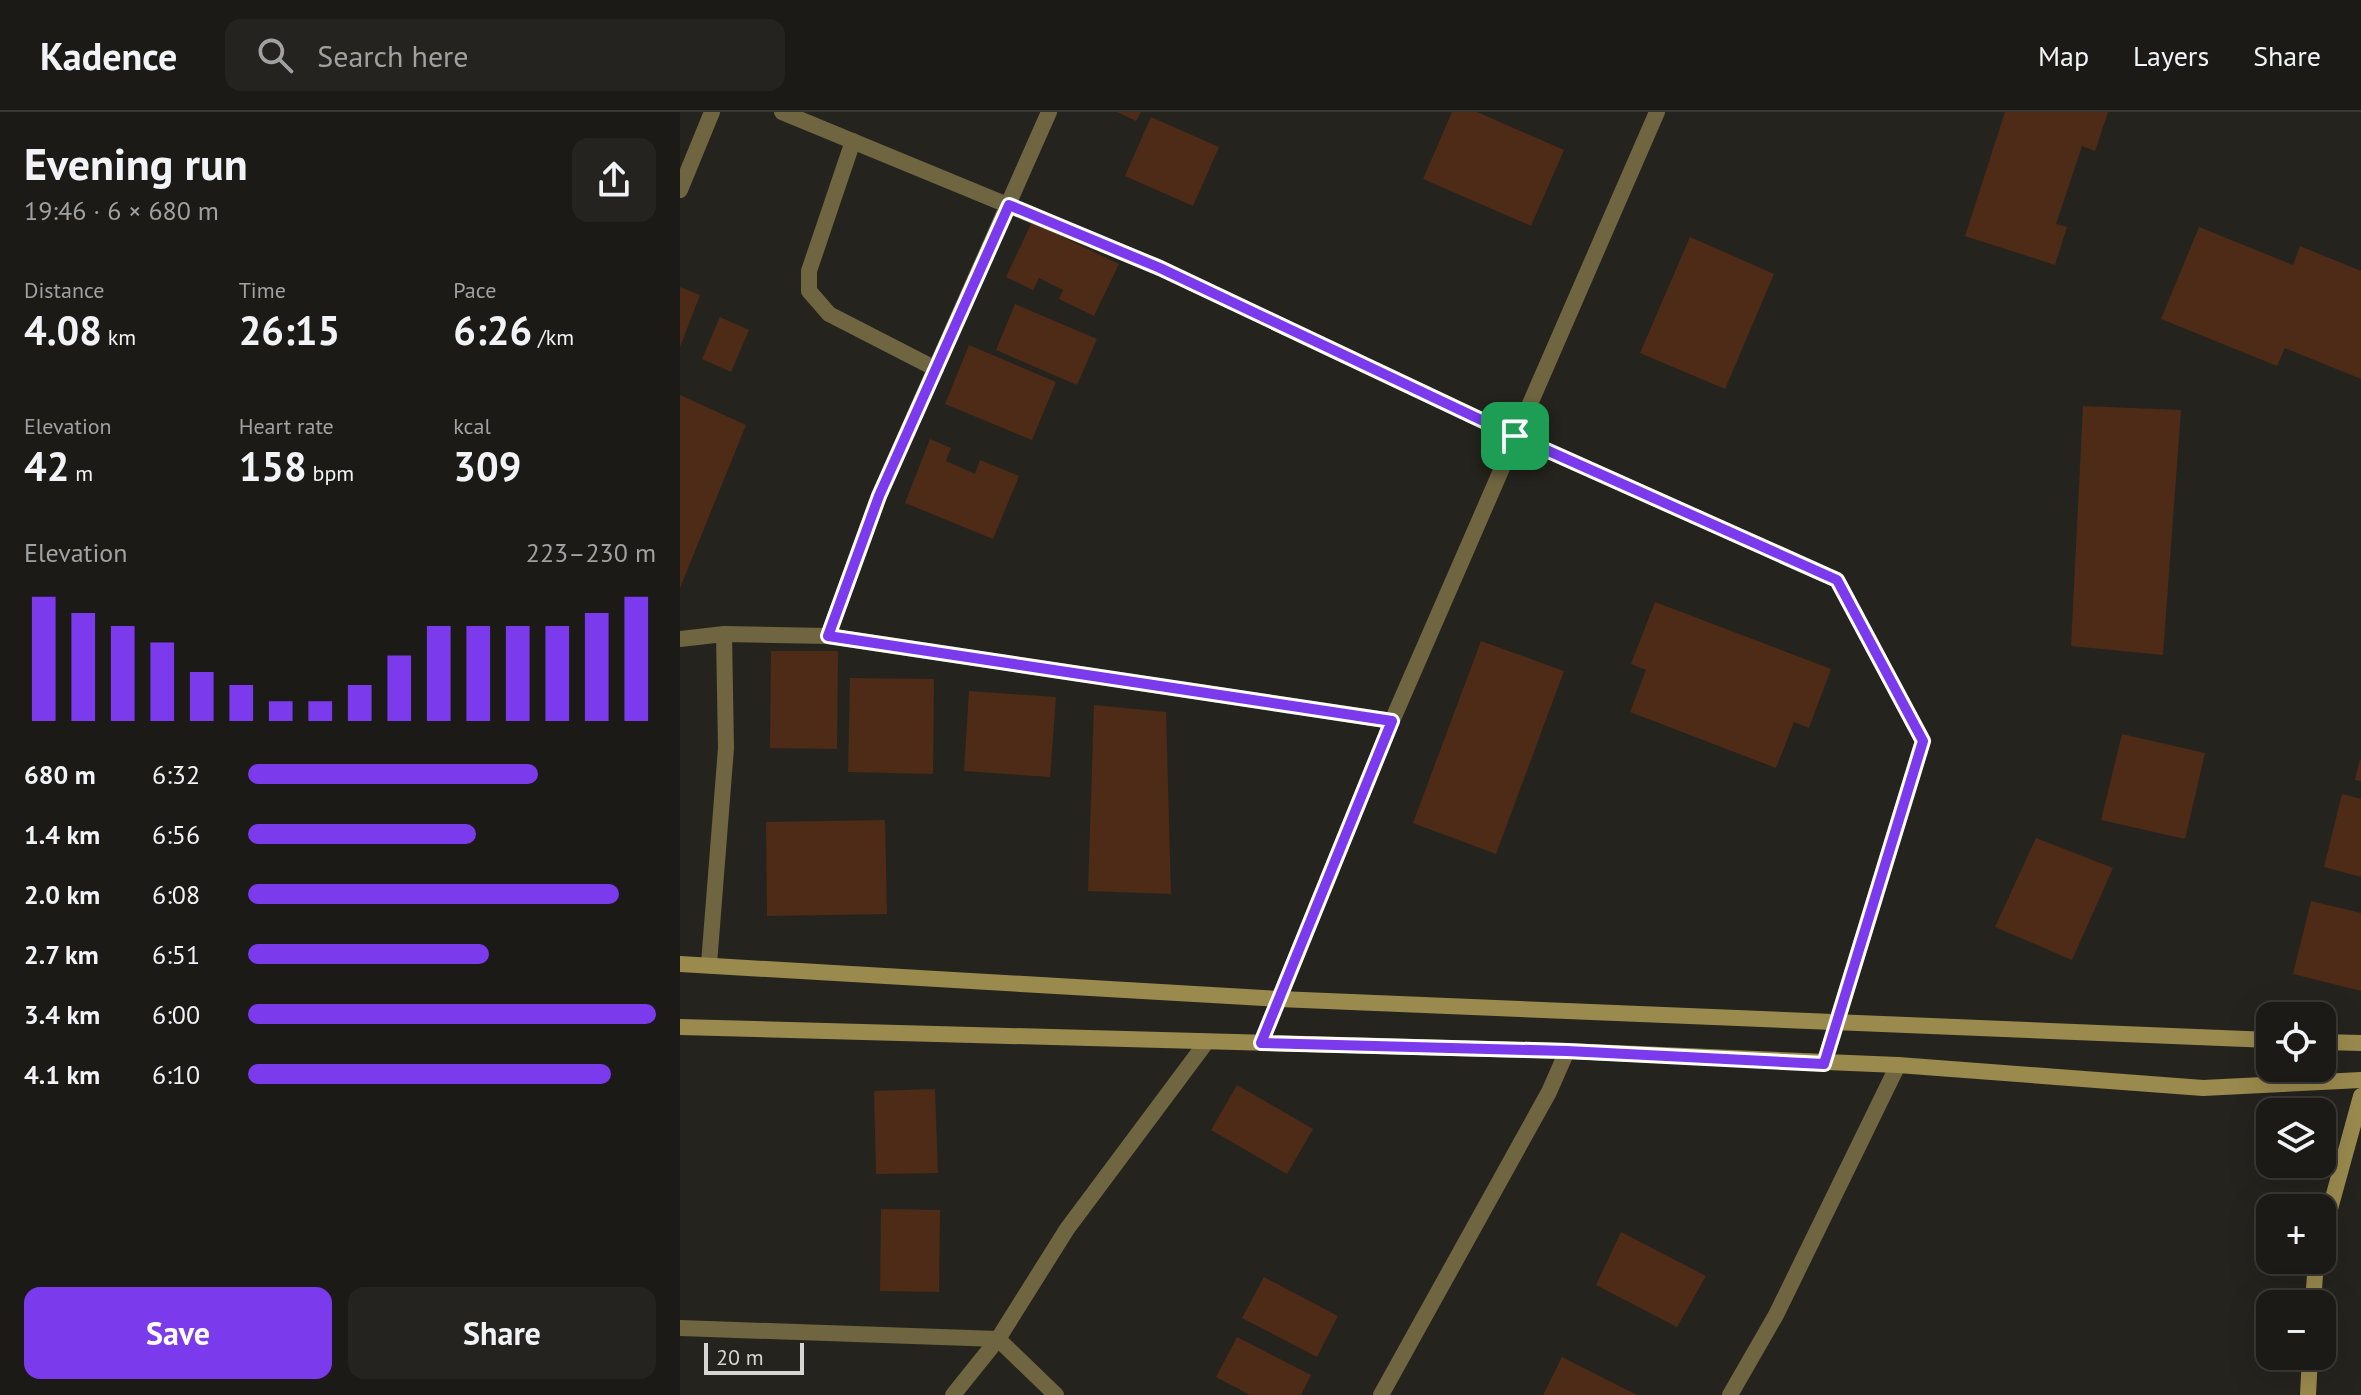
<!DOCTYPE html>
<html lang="en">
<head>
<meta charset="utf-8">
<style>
	body { margin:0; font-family:"PT Sans",sans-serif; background:#25231f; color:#f1f3f6; height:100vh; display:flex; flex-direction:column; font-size:30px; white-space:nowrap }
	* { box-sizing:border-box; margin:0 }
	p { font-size:26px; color:#a0a1a1 }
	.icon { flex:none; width:44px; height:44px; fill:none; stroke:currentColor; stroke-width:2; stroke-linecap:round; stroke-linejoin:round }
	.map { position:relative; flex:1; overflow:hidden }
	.sheet { display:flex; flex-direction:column; background:#1c1a16; width:680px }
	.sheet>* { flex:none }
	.tools { position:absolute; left:1576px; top:890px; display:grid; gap:16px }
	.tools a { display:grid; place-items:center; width:80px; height:80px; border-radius:16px; background:#1c1a16; box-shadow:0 8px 32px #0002,0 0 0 2px #3a3835; font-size:40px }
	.scale { position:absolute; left:24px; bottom:20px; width:100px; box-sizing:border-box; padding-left:8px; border:4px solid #d7d5d1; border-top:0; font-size:22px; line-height:28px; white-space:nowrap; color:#d7d5d1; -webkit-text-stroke:6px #25231d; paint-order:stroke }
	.pin { position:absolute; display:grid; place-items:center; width:68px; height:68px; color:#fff; margin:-34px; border-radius:16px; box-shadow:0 4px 12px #0006 }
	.round { display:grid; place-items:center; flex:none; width:84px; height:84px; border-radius:16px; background:#25231f }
	.head { display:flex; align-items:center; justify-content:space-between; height:136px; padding:0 24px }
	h1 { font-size:44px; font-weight:700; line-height:60px }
	.metrics { display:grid; grid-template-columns:repeat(3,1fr); gap:12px; height:136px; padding:8px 24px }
	.metrics div { display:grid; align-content:center }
	.metrics b { font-size:40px; font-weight:700 }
	.metrics small { font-size:22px; font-weight:400 }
	.metrics p { font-size:22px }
	.chart { height:224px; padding:16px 24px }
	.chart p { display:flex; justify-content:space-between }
	.chart svg { width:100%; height:144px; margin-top:8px; stroke:#7c3aed; stroke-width:6 }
	.primary-button { display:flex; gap:16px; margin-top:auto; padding:16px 24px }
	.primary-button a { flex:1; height:92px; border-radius:16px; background:#7c3aed; color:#fff; font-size:32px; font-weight:700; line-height:92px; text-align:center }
	.primary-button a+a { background:#25231f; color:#f1f3f6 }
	ul { padding:0 24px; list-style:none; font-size:26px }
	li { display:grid; grid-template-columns:128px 96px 1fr; align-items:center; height:60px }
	li i { height:20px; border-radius:10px; background:#7c3aed }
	header { display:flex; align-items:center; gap:48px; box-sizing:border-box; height:112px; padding:0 40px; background:#1c1a16; border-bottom:2px solid #3a3835 }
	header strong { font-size:38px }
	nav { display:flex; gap:44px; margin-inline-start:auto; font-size:28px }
	.search { width:560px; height:72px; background:#25231f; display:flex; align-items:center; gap:20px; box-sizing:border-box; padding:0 28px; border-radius:16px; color:#a0a1a1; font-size:30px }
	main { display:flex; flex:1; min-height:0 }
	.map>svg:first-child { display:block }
	.building { fill:#4d2b16 }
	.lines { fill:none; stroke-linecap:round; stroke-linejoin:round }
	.lane { stroke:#6f6541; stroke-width:16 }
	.street { stroke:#6f6541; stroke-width:16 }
	.secondary { stroke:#9a8a4e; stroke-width:16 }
	.route-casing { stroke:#fff; stroke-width:16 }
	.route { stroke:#7c3aed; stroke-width:10 }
</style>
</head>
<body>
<header>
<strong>Kadence</strong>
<div class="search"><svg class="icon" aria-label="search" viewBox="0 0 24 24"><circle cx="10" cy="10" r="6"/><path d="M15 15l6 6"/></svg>Search here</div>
<nav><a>Map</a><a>Layers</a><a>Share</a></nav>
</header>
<main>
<section class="sheet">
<div class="head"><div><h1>Evening run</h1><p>19:46 · 6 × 680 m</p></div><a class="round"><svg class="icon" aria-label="share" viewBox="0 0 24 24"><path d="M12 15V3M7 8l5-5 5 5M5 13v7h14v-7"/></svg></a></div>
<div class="metrics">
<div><p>Distance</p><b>4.08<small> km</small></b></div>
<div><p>Time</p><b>26:15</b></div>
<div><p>Pace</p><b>6:26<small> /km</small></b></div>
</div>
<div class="metrics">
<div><p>Elevation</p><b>42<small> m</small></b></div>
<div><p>Heart rate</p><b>158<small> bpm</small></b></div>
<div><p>kcal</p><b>309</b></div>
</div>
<div class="chart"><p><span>Elevation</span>223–230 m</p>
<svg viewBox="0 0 160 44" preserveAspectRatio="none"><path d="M5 44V6M15 44V11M25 44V15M35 44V20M45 44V29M55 44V33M65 44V38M75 44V38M85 44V33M95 44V24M105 44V15M115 44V15M125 44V15M135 44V15M145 44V11M155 44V6"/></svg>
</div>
<ul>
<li><b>680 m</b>6:32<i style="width:71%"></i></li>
<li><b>1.4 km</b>6:56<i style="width:56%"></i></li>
<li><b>2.0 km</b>6:08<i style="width:91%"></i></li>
<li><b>2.7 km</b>6:51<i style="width:59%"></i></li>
<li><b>3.4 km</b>6:00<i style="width:100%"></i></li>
<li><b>4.1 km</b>6:10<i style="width:89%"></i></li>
</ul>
<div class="primary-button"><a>Save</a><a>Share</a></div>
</section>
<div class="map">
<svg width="1681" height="1283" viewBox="0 0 1681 1283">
	<rect width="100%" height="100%" fill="#25231d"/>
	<g class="building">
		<polygon points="437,0 461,0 456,9"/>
		<polygon points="772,0 797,0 884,38 851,114 743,67"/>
		<polygon points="1325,0 1428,0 1415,39 1402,34 1376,112 1387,115 1375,153 1285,124"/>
		<polygon points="471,5 539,35 513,94 445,64"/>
		<polygon points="352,110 439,152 414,204 379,187 383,178 359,166 353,178 326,165"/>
		<polygon points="1519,115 1613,153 1620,134 1681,159 1681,267 1605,236 1597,254 1481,207"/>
		<polygon points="1010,125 1094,162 1045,277 960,241"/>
		<polygon points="0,175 20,183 0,235"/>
		<polygon points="335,192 417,227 397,273 316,238"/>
		<polygon points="40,205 69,218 51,260 22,247"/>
		<polygon points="289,233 376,270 352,328 265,292"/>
		<polygon points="0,283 66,313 0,476"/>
		<polygon points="1403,294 1501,298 1483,543 1391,534"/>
		<polygon points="250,327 271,336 266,349 295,362 300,348 339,364 313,427 225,391"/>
		<polygon points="975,490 1151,557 1129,616 1114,610 1096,656 950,600 966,558 951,552"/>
		<polygon points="801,529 884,559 816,742 733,711"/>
		<polygon points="91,539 158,539 157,637 90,636"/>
		<polygon points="170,566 254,567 253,662 168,660"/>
		<polygon points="289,579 376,585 370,665 284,659"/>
		<polygon points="414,593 486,600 491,782 408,779"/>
		<polygon points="1442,622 1525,641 1505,727 1421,708"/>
		<polygon points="1680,647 1681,648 1681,669 1675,668"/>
		<polygon points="1662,682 1681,687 1681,765 1644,755"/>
		<polygon points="205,708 207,802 87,804 86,710"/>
		<polygon points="1356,726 1433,756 1392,848 1315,815"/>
		<polygon points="1631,789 1681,801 1681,879 1613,862"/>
		<polygon points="557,973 633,1017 607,1062 531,1018"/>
		<polygon points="255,977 258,1061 196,1062 194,979"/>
		<polygon points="201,1097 260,1098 259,1180 200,1179"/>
		<polygon points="941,1120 1026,1164 997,1215 916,1173"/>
		<polygon points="584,1165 658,1204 637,1245 562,1206"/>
		<polygon points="557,1225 631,1263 621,1283 570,1283 536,1265"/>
		<polygon points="882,1245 957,1283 863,1283"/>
	</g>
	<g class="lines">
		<polyline class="lane" points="173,29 129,159 129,179 149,202 256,257"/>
		<g class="street">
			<polyline points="102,0 480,156 835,324 1157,468 1243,629 1144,952"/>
			<polyline points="0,78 32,0"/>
			<polyline points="148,524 199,384 369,0"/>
			<polyline points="0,527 44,522 148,524 712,609"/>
			<polyline points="29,852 46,636 44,522"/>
			<polyline points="581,931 712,609 977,0"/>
			<polyline points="0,1216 318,1227 376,1283"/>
			<polyline points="273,1283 318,1227 387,1117 525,932"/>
			<polyline points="701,1283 869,980 887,939"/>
			<polyline points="1050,1283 1096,1203 1218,953"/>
		</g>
		<g class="secondary">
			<polyline points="0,852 599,887 1590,928"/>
			<polyline points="0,915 887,939 1218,953 1523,976 1681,968"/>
			<polyline points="1642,930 1681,931"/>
			<polyline points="1642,1126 1681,984"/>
			<polyline points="1633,1192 1636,1148"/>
			<polyline points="1628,1283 1630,1244"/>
		</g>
	</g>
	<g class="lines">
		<g class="route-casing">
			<polygon id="route" points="329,93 480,156 835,324 1157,468 1243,629 1144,952 887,939 581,931 712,609 148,524 199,384"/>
		</g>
		<use href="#route" class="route"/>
	</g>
</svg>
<div class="tools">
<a><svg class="icon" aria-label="locate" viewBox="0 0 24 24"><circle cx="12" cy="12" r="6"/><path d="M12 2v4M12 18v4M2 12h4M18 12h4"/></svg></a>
<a><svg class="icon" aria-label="layers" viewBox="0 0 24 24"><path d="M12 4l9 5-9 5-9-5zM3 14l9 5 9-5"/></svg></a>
<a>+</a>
<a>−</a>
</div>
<div class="scale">20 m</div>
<div class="pin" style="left:835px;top:324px;background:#1e9e55"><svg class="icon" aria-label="arrive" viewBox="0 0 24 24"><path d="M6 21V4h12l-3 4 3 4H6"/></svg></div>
</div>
</main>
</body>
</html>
